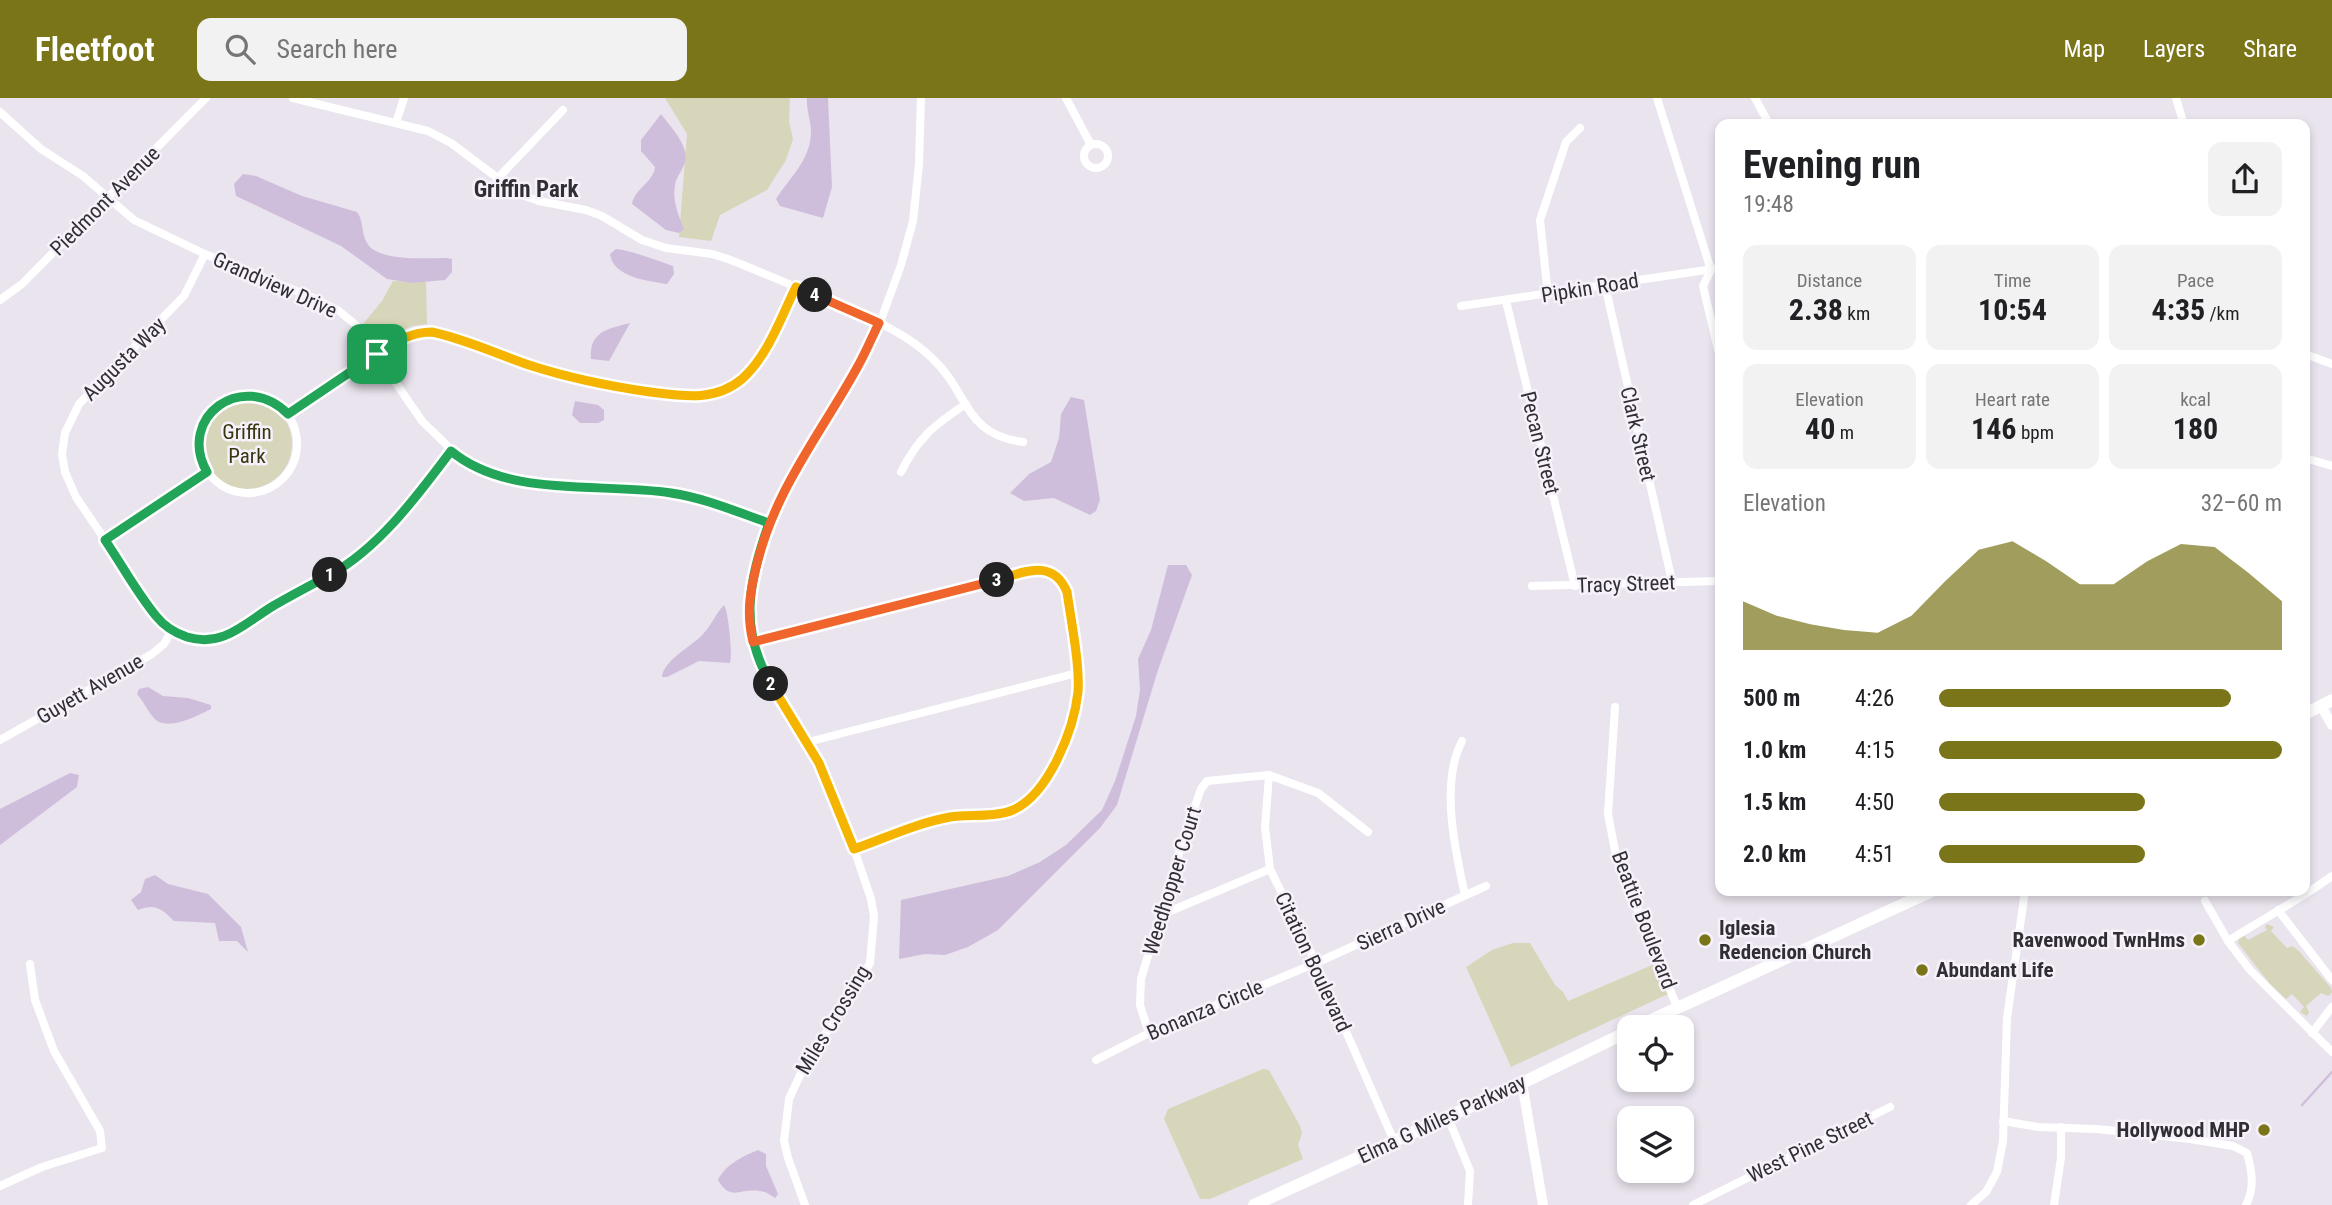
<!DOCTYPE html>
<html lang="en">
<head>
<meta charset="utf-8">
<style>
	body { margin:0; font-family:"Roboto Condensed",sans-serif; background:#f2f2f2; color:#202124; height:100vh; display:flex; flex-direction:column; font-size:26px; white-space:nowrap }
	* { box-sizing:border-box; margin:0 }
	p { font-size:23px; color:#757577 }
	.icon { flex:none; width:38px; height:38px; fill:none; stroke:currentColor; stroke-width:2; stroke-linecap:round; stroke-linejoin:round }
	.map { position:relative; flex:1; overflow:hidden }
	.details { position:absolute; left:1715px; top:21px; width:595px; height:777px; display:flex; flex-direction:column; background:#fff; border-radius:14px; box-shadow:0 4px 10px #0003 }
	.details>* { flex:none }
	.fabs { position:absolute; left:1617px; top:917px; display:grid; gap:14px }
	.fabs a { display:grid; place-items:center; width:77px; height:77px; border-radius:14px; background:#fff; box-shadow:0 4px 10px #0003; font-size:35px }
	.pin { position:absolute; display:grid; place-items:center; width:60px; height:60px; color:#fff; margin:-30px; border-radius:14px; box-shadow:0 4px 10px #0006 }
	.km { position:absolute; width:35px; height:35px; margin:-18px; border-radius:50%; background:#222; color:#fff; font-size:19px; line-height:35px; text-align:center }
	.round { display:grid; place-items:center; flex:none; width:74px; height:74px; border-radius:14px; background:#f2f2f2 }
	.head { display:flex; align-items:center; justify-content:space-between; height:119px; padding:0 28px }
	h1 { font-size:38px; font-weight:700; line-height:52px }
	.stats { display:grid; grid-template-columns:repeat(3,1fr); gap:10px; height:119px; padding:7px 28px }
	.stats div { display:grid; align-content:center; border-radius:14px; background:#f2f2f2; text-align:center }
	.stats b { font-size:30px; font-weight:700 }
	.stats small { font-size:19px; font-weight:400 }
	.stats p { font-size:19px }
	.chart { height:196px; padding:14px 28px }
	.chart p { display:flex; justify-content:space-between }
	.chart svg { width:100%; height:126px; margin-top:7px; fill:#7a7519; opacity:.7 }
	ul { padding:0 28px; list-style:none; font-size:23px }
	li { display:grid; grid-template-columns:112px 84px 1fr; align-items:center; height:52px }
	li i { height:18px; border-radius:9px; background:#7a7519 }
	header { display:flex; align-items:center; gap:42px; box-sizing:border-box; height:98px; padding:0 35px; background:#7a7519; color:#fff }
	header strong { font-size:33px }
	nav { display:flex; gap:38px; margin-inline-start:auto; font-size:24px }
	.search { width:490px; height:63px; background:#f2f2f2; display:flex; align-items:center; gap:18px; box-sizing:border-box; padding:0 24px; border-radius:14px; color:#757577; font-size:26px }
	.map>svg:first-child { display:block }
	.green { fill:#d7d6ba }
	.water { fill:#cfbedb }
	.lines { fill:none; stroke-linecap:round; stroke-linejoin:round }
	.stream { stroke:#cfbedb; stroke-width:2.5 }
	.minor { stroke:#fff; stroke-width:8 }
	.tertiary { stroke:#fff; stroke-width:10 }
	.primary { stroke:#fff; stroke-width:12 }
	.split-1-casing { stroke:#fff; stroke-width:14 }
	.split-2-casing { stroke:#fff; stroke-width:14 }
	.split-3-casing { stroke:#fff; stroke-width:14 }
	.split-4-casing { stroke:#fff; stroke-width:14 }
	.split-5-casing { stroke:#fff; stroke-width:14 }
	.split-1 { stroke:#22a559; stroke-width:9 }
	.split-2 { stroke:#22a559; stroke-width:9 }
	.split-3 { stroke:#f5b400; stroke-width:9 }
	.split-4 { stroke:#f0652b; stroke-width:9 }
	.split-5 { stroke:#f5b400; stroke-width:9 }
	.poi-dot { fill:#7a7519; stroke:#f7f1fc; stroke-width:2.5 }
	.labels { text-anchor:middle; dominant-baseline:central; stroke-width:5; stroke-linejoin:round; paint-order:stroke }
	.street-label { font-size:21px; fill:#312f33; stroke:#f7f1fc }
	.park-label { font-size:21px; fill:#39370e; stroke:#f7f1fc }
	.poi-label { font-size:21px; font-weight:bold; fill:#312f33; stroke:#f7f1fc; text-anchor:start }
	.neighbourhood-label { font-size:23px; font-weight:bold; fill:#312f33; stroke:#f7f1fc }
</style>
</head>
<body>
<header>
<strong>Fleetfoot</strong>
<div class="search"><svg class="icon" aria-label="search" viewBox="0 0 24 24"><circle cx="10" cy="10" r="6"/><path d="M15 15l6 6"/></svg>Search here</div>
<nav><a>Map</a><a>Layers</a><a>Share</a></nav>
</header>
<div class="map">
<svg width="2332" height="1107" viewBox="0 0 2332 1107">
	<rect width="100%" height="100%" fill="#eae4ee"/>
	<g class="green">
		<polygon points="665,0 790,0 789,23 793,41 786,62 767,92 720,117 711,143 679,139 687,36"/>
		<polygon points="393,183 426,184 427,226 412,228 381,242 363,226 382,203"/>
		<circle cx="247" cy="346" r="45"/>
		<polygon points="2267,826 2274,829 2271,833 2287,850 2292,848 2298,852 2331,890 2332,894 2329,898 2321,895 2306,908 2309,914 2307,918 2300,914 2304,909 2292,896 2286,901 2270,886 2238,845 2239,839 2243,836 2248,842 2267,832 2265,829"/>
		<polygon points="1513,845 1530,845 1555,887 1563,894 1568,903 1657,865 1668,896 1511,969 1466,869 1492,852"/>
		<polygon points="1263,971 1269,972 1300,1028 1302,1035 1298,1047 1303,1061 1210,1101 1200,1101 1164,1021 1168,1011"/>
	</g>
	<g class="water">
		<path d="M807 0H828L832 89 823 120 780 108 776 101C790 79 811 62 811 33 811 22 806 12 807 0Z"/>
		<path d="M661 16C670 28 681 39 685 53 689 68 676 76 675 88 672 103 679 118 684 131L679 135 666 132 632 106C635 90 653 85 655 69L641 53V42Z"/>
		<path d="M243 76 256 78 302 98 357 114C364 123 361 135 367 145 378 164 426 160 446 160L452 161V174L445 182 412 185 387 181 341 148 236 98 234 86Z"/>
		<path d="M616 151C634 153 655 162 673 168L674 176 667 186C647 183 613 179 610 156Z"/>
		<path d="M630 225 609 263 591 261C589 233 608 231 630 225Z"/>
		<polygon points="1071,299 1084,302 1100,402 1096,413 1090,417 1054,400 1024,403 1010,395 1029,376 1051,364 1059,340 1061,316"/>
		<polygon points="575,303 598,307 604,312 604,322 598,325 580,325 572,317"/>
		<polygon points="1168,467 1186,467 1192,477 1158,572 1117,707 1100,730 998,832 968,849 945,857 925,856 899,861 901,802 1008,778 1040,764 1066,747 1102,712 1115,683 1136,618 1140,592 1138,561 1151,532"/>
		<path d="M724 507C728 512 733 557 730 565L699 563 667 579H662C663 562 693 548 704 535 712 526 716 515 724 507Z"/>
		<path d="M148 589 163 598 188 600 211 607V611C197 618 165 635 153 619 147 612 144 604 137 596L139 591Z"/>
		<polygon points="70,675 79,677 77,689 0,747 0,711"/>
		<path d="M155 777 168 786 208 796 241 829 248 854 237 843H219L215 825 174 823C162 811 155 805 138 812L131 802 141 794 145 781Z"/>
		<path d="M758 1052 766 1056V1068L778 1096 775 1100C770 1097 765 1093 759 1093 739 1090 731 1104 718 1082 725 1067 743 1058 758 1052Z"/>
	</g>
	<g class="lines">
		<polyline class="stream" points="2302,1007 2332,974"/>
		<g class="minor">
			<path d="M293 0 428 33 451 45 519 96 539 103 586 112 602 118 642 142 666 150 712 156 728 161C761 174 794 188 826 202 864 218 904 232 933 261 969 295 964 337 1023 344"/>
			<polyline points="1066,0 1091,47"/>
			<polyline points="1657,0 1711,172 1703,188 1720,260"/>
			<polyline points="1755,0 1769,26"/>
			<polyline points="2176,0 2182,20"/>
			<polyline points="0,14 41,51 83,78 134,122 205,156 316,201 339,213 356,227 422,323 457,357 486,372 527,385 670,395 692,399 769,425"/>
			<polyline points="396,25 404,0"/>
			<circle cx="1096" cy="58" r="12"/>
			<polyline points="497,81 563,12"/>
			<path d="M205 156 184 198 79 306 65 335 62 356 65 374 76 399 157 519C210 566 228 534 275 507 300 492 327 481 350 464 388 438 423 390 451 353"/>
			<polyline points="1605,187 1672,483"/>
			<polyline points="1548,197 1540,122 1566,44 1580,30"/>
			<polyline points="0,202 22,186 206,0"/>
			<polyline points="1506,203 1575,488"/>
			<polyline points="1461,208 1720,170"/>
			<polyline points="2305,256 2332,266"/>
			<circle cx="248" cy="346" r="49"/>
			<polyline points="288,316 399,242 422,234 445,237 532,268 592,285 695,299 715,296 730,289 750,272 767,248 796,189"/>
			<polyline points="2305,360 2332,368"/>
			<path d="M901 374C918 340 934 327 966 306"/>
			<polyline points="105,442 207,374"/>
			<polyline points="1532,488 1720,483"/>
			<path d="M753 543 1038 472C1054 474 1061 479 1067 494 1071 522 1080 567 1078 594 1074 631 1049 696 1013 711 993 720 970 716 950 719 917 725 885 740 854 751"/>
			<polyline points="1615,609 1608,716 1616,758 1677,909"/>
			<polyline points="0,642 152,556 164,546 172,532"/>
			<path d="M1462 643C1440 685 1455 752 1465 797"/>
			<polyline points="808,644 1077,575"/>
			<polyline points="1269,677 1265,729 1270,771 1316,865 1394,1043"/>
			<polyline points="2205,803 2228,843 2250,872 2332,954"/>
			<polyline points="2278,812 2332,882"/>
			<polyline points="1161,817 1270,771"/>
			<path d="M2228 843C2263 821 2299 802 2332 778"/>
			<polyline points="1149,935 1140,907 1141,881 1182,745 1201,691 1207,683 1269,677 1318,695 1368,734"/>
			<polyline points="2312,935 2332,909"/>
			<polyline points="1096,962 1149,935 1316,865 1486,788"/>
			<polyline points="1447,1017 1470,1073 1468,1107"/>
			<path d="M2003 1023 2038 1029 2097 1031 2190 1041 2233 1048 2247 1055C2252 1073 2255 1090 2246 1107"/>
			<polyline points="0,1088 42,1069 102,1050 100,1033 54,953 35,902 30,866"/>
			<polyline points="805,1107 788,1060 784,1043 789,1001 807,962 850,901 870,865 874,818 871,801 854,751 819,665 760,569 750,534 749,500 764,439 786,387 858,269 882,219 901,167 913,123 919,66 921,0"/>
			<polyline points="1693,1107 1890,1009"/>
			<polyline points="1971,1107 1986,1094 1997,1074 2003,1043 2007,920 2025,793"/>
			<polyline points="2054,1107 2061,1060 2061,1029"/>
		</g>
		<g class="tertiary">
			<polyline points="2321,608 2332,627"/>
			<polyline points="1522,985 1543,1107"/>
		</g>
		<g class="primary">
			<polyline points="2305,616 2332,602"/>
			<polyline points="1636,929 1932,793"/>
			<polyline points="1254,1107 1522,985 1629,933"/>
		</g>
	</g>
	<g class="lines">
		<g class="split-1-casing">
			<path id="split-1" d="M330 477C311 487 292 497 273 508 245 525 223 550 187 539 175 535 164 528 156 518 137 495 122 467 105 442L207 374C176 319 243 271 288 316L377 256"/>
		</g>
		<g class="split-2-casing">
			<path id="split-2" d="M330 477C380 449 417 398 451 353 509 401 602 384 671 395 705 400 737 414 769 425 749 483 738 530 771 586"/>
		</g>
		<g class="split-3-casing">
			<path id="split-3" d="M771 586 819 665 854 751C885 740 917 725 950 719 970 716 993 720 1013 712 1049 696 1074 631 1078 594 1080 567 1071 522 1067 494 1053 460 1024 474 997 482"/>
		</g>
		<g class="split-4-casing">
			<path id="split-4" d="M815 197 879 225C872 239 866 254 858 268 819 339 773 393 755 474 749 499 747 519 753 544L997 482"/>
		</g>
		<g class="split-5-casing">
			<path id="split-5" d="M377 256C396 244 410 234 432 234 465 241 497 256 529 267 569 280 608 288 650 294 682 298 715 304 742 281 768 258 781 219 796 189L815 197"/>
		</g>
		<use href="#split-1" class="split-1"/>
		<use href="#split-2" class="split-2"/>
		<use href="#split-3" class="split-3"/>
		<use href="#split-4" class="split-4"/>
		<use href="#split-5" class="split-5"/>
	</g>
	<g class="poi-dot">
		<circle cx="1705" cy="842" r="7"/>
		<circle cx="2199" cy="842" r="7"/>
		<circle cx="1922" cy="872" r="7"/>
		<circle cx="2264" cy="1032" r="7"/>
	</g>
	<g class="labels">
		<g class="street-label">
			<text transform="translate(105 103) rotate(-45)">Piedmont Avenue</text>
			<text transform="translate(275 187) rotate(24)">Grandview Drive</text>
			<text transform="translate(1590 190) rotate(-9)">Pipkin Road</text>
			<text transform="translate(124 261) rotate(-45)">Augusta Way</text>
			<text transform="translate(1638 336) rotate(77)">Clark Street</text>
			<text transform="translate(1540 345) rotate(76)">Pecan Street</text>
			<text transform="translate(1626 486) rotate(-2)">Tracy Street</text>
			<text transform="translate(90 591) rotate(-30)">Guyett Avenue</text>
			<text transform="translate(1172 783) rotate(-73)">Weedhopper Court</text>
			<text transform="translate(1644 822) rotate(69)">Beattie Boulevard</text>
			<text transform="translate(1401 827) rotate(-25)">Sierra Drive</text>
			<text transform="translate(1313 864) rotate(65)">Citation Boulevard</text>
			<text transform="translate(1205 912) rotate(-23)">Bonanza Circle</text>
			<text transform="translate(833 922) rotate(-59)">Miles Crossing</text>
			<text transform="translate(1442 1021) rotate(-25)">Elma G Miles Parkway</text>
			<text transform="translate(1810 1049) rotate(-26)">West Pine Street</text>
		</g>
		<g class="park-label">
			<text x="247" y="334">Griffin<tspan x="247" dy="24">Park</tspan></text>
		</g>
		<g class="poi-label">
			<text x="1719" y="830">Iglesia<tspan x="1719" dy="24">Redencion Church</tspan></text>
			<text x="2185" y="842" text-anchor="end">Ravenwood TwnHms</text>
			<text x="1936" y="872">Abundant Life</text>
			<text x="2250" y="1032" text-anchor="end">Hollywood MHP</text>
		</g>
		<g class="neighbourhood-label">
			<text x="526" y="91">Griffin Park</text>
		</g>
	</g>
</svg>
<div class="fabs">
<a><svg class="icon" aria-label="locate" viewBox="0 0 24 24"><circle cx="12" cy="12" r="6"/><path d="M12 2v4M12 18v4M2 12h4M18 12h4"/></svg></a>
<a><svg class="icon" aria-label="layers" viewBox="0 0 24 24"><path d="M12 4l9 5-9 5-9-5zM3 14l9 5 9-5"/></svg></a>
</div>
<div class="pin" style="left:377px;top:256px;background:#1e9e55"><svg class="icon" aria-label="arrive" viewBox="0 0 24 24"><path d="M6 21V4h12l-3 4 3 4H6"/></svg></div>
<b class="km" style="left:330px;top:477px">1</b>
<b class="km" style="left:771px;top:586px">2</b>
<b class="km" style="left:997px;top:482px">3</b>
<b class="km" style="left:815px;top:197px">4</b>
<section class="details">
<div class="head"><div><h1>Evening run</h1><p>19:48</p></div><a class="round"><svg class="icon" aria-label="share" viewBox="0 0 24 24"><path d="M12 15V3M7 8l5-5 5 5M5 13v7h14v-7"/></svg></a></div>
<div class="stats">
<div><p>Distance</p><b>2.38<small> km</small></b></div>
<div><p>Time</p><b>10:54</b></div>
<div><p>Pace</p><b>4:35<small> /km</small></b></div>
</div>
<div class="stats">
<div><p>Elevation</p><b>40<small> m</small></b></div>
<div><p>Heart rate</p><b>146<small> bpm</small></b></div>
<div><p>kcal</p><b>180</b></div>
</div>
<div class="chart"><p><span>Elevation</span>32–60 m</p>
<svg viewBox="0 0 160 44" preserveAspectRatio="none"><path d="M0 44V27L10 32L20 35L30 37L40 38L50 32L60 20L70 9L80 6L90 13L100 21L110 21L120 13L130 7L140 8L150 17L160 27V44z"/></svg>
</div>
<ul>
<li><b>500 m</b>4:26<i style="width:85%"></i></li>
<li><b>1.0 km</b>4:15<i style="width:100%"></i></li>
<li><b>1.5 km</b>4:50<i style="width:60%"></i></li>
<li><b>2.0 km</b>4:51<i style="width:60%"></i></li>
</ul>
</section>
</div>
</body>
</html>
